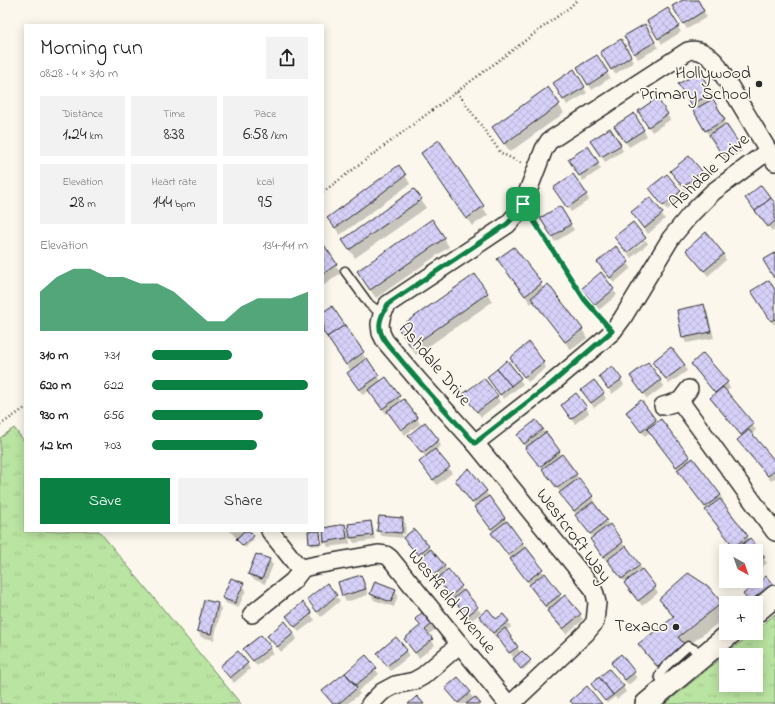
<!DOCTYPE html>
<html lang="en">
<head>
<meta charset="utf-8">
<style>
	body { margin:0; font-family:"Indie Flower",sans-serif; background:#f2f2f2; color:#222; height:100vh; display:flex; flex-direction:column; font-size:15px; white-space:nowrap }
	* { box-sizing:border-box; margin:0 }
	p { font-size:13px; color:#767676 }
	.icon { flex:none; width:22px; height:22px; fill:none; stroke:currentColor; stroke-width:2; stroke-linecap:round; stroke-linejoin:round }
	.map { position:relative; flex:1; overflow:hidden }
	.panel { position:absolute; left:24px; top:24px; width:300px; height:508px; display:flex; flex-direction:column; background:#fff; border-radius:0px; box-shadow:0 2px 10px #0003 }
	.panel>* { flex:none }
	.needle { width:26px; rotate:140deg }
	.buttons { position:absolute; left:719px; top:544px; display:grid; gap:8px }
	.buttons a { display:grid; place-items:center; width:44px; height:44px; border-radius:0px; background:#fff; box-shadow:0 2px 10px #0003; font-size:20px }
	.pin { position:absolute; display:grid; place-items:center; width:34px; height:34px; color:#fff; margin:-17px; border-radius:8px; box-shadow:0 2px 6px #0006 }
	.round { display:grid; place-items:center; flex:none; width:42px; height:42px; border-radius:0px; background:#f2f2f2 }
	.summary { display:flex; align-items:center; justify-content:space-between; height:68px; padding:0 16px }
	h1 { font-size:22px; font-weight:600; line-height:30px }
	.stats { display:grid; grid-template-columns:repeat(3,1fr); gap:6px; height:68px; padding:4px 16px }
	.stats div { display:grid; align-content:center; border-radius:0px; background:#f2f2f2; text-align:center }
	.stats b { font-size:17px; font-weight:600 }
	.stats small { font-size:11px; font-weight:400 }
	.stats p { font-size:11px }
	.chart { height:112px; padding:8px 16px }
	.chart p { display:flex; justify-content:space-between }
	.chart svg { width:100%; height:72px; margin-top:4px; fill:#0b8043; opacity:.7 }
	.cta { display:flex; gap:8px; margin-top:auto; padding:8px 16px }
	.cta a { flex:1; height:46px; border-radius:0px; background:#0b8043; color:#fff; font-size:16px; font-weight:600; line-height:46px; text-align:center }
	.cta a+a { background:#f2f2f2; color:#222 }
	ul { padding:0 16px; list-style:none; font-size:13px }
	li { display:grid; grid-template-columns:64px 48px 1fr; align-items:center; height:30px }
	li i { height:10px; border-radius:5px; background:#0b8043 }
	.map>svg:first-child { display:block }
	.grass { fill:url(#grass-tufts); stroke:#728866; fill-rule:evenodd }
	.shadow { fill:#0003 }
	.building { fill:url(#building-cross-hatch); stroke:#2b2b2b }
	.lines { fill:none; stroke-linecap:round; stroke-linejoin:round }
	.service-casing { stroke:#2b2b2b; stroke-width:11 }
	.minor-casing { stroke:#2b2b2b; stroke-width:20 }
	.tertiary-casing { stroke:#2b2b2b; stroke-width:24 }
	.path { stroke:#2b2b2b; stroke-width:2.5; stroke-dasharray:1 3; stroke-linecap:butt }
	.service { stroke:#fbf7ec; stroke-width:8 }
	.minor { stroke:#fbf7ec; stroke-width:17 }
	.tertiary { stroke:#fbf7ec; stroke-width:21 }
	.route-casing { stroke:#fff; stroke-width:8 }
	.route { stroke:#0b8043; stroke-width:5 }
	.poi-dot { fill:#2b2b2b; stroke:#fbf7ec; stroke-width:1.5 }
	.labels { text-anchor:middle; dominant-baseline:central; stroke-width:3.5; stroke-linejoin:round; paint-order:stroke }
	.poi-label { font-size:18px; fill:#2b2b2b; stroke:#fbf7ec; text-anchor:end }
	.street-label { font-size:18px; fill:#2b2b2b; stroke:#fbf7ec }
</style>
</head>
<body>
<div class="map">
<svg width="775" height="704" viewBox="0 0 775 704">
	<defs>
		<pattern id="grass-tufts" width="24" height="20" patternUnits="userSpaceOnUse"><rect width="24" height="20" fill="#bae4a1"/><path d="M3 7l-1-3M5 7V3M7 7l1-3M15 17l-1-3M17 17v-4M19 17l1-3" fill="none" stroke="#a0c48b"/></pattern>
		<pattern id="building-cross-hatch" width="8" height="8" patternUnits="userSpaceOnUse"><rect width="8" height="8" fill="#d7d1f9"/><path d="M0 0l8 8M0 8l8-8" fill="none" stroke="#b9b4d6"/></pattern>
	</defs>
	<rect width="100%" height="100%" fill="#fbf7ec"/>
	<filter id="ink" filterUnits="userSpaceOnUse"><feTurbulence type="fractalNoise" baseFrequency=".025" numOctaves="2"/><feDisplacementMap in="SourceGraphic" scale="8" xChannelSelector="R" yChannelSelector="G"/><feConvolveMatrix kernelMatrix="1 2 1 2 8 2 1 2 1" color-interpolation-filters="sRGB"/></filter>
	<g filter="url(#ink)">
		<g class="grass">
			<polygon points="14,428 25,442 25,531 99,531 241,704 0,704 0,438"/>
			<path d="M775 614V704H665L752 633H756V630ZM726 655H756V685H726Z"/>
		</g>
		<g class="shadow">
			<polygon points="684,0 697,0 707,17 687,29 673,7"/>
			<polygon points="668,10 681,32 662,44 649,21"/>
			<polygon points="645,25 658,48 638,59 625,37"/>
			<polygon points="620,41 634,62 615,74 601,53"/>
			<polygon points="597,56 610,78 592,90 578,67"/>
			<polygon points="574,71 587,93 567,105 554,83"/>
			<polygon points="699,73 714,99 712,100 727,126 726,127 742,151 727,161 710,136 709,136 680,84"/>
			<polygon points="547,88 564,113 510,152 493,127"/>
			<polygon points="667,114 670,120 652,132 643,117"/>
			<polygon points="643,130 647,136 629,147 619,132"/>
			<polygon points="439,142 488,215 472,226 427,162"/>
			<polygon points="620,145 623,151 605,162 595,147"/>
			<polygon points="588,148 601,169 583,181 573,165"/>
			<polygon points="671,171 701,172 704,177 686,192"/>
			<polygon points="405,175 410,184 340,235 334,226"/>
			<polygon points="651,189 680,191 684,197 667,210"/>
			<polygon points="558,194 586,194 589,200 571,212"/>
			<polygon points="746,198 775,204 775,229 772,231"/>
			<polygon points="650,199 665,219 648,234 632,213"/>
			<polygon points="421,200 426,208 355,258 343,240"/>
			<polygon points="559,207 574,230 555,242 544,224"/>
			<polygon points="444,238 449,247 376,298 363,280"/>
			<polygon points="646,240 648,244 631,258 628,254"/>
			<polygon points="323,247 341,273 323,286"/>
			<polygon points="514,248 544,289 582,329 587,338 571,350 534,301 531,304 503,268 498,260"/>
			<polygon points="687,250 723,254 726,260 708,276"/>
			<polygon points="598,262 628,263 631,268 614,283"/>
			<polygon points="601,274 617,295 599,310 586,294"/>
			<polygon points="775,291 775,326 756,297"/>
			<polygon points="487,293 492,302 416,355 399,329"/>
			<polygon points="704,305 707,311 714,338 686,343 683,337"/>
			<polygon points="331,308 382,382 386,379 402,402 417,418 420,424 405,435 389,412 386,414 370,390 363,395 351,378 351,371 323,332 323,313"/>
			<polygon points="507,362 523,384 504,399 491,382"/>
			<polygon points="543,362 546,368 528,382 514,363"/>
			<polygon points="653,362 684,365 687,371 669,384"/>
			<polygon points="648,363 664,386 647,399 631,376"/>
			<polygon points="692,364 727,383 730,388 726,392 756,430 752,434 775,462 775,478 771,481 742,445 742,437 711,398 716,394"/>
			<polygon points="600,377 621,379 624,385 612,394"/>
			<polygon points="582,390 603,393 606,399 594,408"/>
			<polygon points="465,395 497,397 500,402 481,417"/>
			<polygon points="562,406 586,407 589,413 575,424"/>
			<polygon points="630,417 655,421 689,458 720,495 724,501 721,503 767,563 756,572 756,551 735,551 736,550 710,516 708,510 650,432 645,436"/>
			<polygon points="536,421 592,496 595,502 593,504 639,565 658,593 642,606 609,560 607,562 594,545 593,538 545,471 544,472 530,453 518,435"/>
			<polygon points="409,436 438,440 441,446 435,451 452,473 437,485 420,463 426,458"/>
			<polygon points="456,480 486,492 562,599 580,615 583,620 566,634 551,616 530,585 496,539 493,534 494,533"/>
			<polygon points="402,519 406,524 405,536 400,528 399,529 404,538 382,536 378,531"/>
			<polygon points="370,522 373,527 375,540 354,543 351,538"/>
			<polygon points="344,525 348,531 350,544 328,547 325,541"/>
			<polygon points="230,531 248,531 254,539 245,548"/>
			<polygon points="320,531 322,545 311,546 310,543"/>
			<polygon points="404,538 428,546 481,613 471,621 422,559 408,544"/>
			<polygon points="269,560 273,565 265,584 253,579 250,574"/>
			<polygon points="361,576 364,582 368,595 346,602 343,596 339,583"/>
			<polygon points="243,584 246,590 238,608 226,603 223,598"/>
			<polygon points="327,584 340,601 321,617 308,600"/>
			<polygon points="707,586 722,604 726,611 726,617 685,648 690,657 665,677 646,655 639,644 674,619 661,599"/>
			<polygon points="395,590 398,595 394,607 374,600 371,594"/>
			<polygon points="205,601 218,604 221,609 214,640 201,637 198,631"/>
			<polygon points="303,604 315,620 299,632 291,622"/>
			<polygon points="416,619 432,623 436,629 428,635 435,645 419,658 405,640 421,626"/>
			<polygon points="496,621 508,621 511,627 505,631 521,653 531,663 523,670 498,637 496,638 484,622"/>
			<polygon points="294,633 297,639 281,652 269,636"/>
			<polygon points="270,648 273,653 257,666 248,654"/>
			<polygon points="406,651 409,656 391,671 378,654"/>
			<polygon points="621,656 637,678 628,685 612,663"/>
			<polygon points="366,657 379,674 358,691 360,694 347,704 332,704 324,692"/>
			<polygon points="247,664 250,669 234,683 221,666"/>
			<polygon points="458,678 474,699 479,704 459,704 450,694 447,688"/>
			<polygon points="594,686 623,686 626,692 617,699 615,697 607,703"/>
		</g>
		<g class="building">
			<polygon points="683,0 698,0 704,11 683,24 672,6"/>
			<polygon points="668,8 679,26 658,39 647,21"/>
			<polygon points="645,24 655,42 634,54 624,36"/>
			<polygon points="621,39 631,56 611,70 600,52"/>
			<polygon points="597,55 608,72 588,85 577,67"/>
			<polygon points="574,69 585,87 563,100 553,83"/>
			<polygon points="700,72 712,93 691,105 678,84"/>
			<polygon points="548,87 560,104 504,144 492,127"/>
			<polygon points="657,98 668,114 648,127 638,111"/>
			<polygon points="713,99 725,120 705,131 693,110"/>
			<polygon points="634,113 644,130 625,142 614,126"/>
			<polygon points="726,124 740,145 723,156 709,135"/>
			<polygon points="610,128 621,145 601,157 590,141"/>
			<polygon points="439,140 484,206 466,219 421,153"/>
			<polygon points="588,146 599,163 579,176 568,159"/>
			<polygon points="689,156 702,171 683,187 670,171"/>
			<polygon points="399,165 406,175 335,228 327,218"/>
			<polygon points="573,174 587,194 567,208 553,188"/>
			<polygon points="667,174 681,191 663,206 649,188"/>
			<polygon points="761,185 771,198 755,211 745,198"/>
			<polygon points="414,189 422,199 349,250 342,240"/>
			<polygon points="650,197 663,213 644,229 631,212"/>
			<polygon points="771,198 775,203 775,221 768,227 755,211"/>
			<polygon points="560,206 571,224 552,237 540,218"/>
			<polygon points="432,219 445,238 370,290 357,271"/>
			<polygon points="633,222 646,238 627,253 614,237"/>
			<polygon points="706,232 724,254 704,271 686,250"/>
			<polygon points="324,245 337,264 323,274 323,246"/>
			<polygon points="616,246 629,262 610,278 597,262"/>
			<polygon points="514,247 542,283 525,296 497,259"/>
			<polygon points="775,253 775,277 774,278 763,260"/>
			<polygon points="601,272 614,289 595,305 581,289"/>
			<polygon points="475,274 488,293 411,347 398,328"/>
			<polygon points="769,280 775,290 775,319 771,321 751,291"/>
			<polygon points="548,284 583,329 565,342 531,298"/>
			<polygon points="704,304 711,332 682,338 677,310"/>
			<polygon points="332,306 345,325 327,337 323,332 323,312"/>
			<polygon points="345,325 364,352 346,365 327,337"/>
			<polygon points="529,342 544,362 524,377 510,358"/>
			<polygon points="671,347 685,365 666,379 652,362"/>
			<polygon points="703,353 728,382 715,393 691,364"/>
			<polygon points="367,358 379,376 359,390 347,373"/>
			<polygon points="507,360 521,378 511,386 497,369"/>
			<polygon points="648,362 661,380 643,394 630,376"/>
			<polygon points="612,366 622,379 608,389 599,376"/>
			<polygon points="497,369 511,386 500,395 487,377"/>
			<polygon points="386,377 400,396 382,409 368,390"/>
			<polygon points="484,378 498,396 477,412 463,394"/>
			<polygon points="594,380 604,393 591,403 581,390"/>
			<polygon points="723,387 754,424 741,435 710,398"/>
			<polygon points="576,393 587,407 571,419 561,405"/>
			<polygon points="404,399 418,418 401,430 387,411"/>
			<polygon points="641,400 656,420 641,432 626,412"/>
			<polygon points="661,419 690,457 676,467 647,429"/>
			<polygon points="536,420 543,429 524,444 517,435"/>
			<polygon points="425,422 439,440 422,453 408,436"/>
			<polygon points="749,430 775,461 775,470 768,476 737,440"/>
			<polygon points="546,432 560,451 540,467 525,448"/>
			<polygon points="435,449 450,467 433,480 419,462"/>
			<polygon points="562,454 577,474 557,488 542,469"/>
			<polygon points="693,458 721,495 705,507 677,470"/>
			<polygon points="469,468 487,491 472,503 455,480"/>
			<polygon points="579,478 593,496 574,511 559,493"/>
			<polygon points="489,496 505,518 491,529 474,507"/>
			<polygon points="720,499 748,536 734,547 705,510"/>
			<polygon points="593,502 607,520 590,534 575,515"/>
			<polygon points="379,516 403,518 402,533 377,531"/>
			<polygon points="371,521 373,535 350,538 348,524"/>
			<polygon points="507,521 523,543 508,555 491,533"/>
			<polygon points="345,524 347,538 324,542 323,528"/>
			<polygon points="610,524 623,542 603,557 590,539"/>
			<polygon points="414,529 429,546 418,555 403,538"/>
			<polygon points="244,531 249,531 254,536 243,546 236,539"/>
			<polygon points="308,531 320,531 321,543 309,544"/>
			<polygon points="750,538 765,557 756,564 756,551 734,551"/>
			<polygon points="626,546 640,565 622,579 607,560"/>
			<polygon points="526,547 543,569 527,581 510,559"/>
			<polygon points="431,549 445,566 434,575 420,558"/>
			<polygon points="256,554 270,559 262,579 248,574"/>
			<polygon points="448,569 462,586 451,596 437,579"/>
			<polygon points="642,569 656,587 638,601 624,583"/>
			<polygon points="545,573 561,594 545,606 529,585"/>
			<polygon points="688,573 708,586 722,603 678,637 685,645 658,667 638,644 674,617 659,599"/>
			<polygon points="361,575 366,589 342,596 338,582"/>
			<polygon points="766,576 774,586 752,603 750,603 743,594"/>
			<polygon points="231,578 244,583 235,603 222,598"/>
			<polygon points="375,581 396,589 391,602 370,594"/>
			<polygon points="327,583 337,595 317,612 307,599"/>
			<polygon points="464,590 478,607 467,616 453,599"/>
			<polygon points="565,595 581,614 563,629 547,611"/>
			<polygon points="204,600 218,603 211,634 197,631"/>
			<polygon points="303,602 312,613 295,627 286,616"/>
			<polygon points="488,609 496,619 503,614 509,621 493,633 479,616"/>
			<polygon points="424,611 433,623 425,630 433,639 415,653 404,639 421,625 415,619"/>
			<polygon points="285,621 294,633 277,647 267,636"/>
			<polygon points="505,628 518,647 509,653 496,635"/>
			<polygon points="261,635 271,647 253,661 243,649"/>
			<polygon points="396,637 407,650 387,666 377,653"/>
			<polygon points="238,651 248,663 230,678 220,666"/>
			<polygon points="522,651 531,660 521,669 513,659"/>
			<polygon points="621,654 635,672 625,680 611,663"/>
			<polygon points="366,655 377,668 356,685 345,673"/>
			<polygon points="609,669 624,686 613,695 599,677"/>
			<polygon points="345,673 357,688 338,704 333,704 322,691"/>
			<polygon points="458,677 471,692 458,703 445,688"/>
			<polygon points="599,677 613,695 605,701 591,684"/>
			<polygon points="587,686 602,704 573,704 570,701"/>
			<polygon points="417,696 424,704 408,704"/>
			<polygon points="475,697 481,704 466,704"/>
		</g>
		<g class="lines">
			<g class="service-casing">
				<g id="service">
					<polyline points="345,271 369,304 382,314"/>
					<polyline points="665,687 659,676 665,667 688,646 704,654"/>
				</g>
			</g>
			<g class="minor-casing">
				<g id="minor">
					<polyline points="680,401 775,532"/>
					<polyline points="663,406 680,401 689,389"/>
					<polyline points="475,443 551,384 602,341 613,331 622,319 671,238 690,215 713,192 768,151"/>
					<polyline points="270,531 296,564 303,568 316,565 378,554 386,555 390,558 508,704"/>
					<polyline points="252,614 293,581 303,568"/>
					<polyline points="370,704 382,692 395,685 414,681 423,676 460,644"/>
					<path d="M511 704 586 633 595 622 596 612 597 603 595 594 592 587 475 443 418 380 385 341 381 333 380 324 382 314 388 304 507 225 517 214 523 204 544 149 549 141 688 51C700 48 708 55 716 63L775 162"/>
				</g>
			</g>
			<g class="tertiary-casing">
				<g id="tertiary">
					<polyline points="756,612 775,596"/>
					<polyline points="646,704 731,633"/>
				</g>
			</g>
			<g class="path">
				<polyline points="457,92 501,153 523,164"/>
				<polyline points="323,192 570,7 577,0"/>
				<polyline points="532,217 584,299 603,320"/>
				<polyline points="0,425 25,408"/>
			</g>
			<use href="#service" class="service"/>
			<use href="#minor" class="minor"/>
			<use href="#tertiary" class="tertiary"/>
		</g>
	</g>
	<g class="lines" filter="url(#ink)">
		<g class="route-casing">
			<path id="route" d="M523 204 584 299 612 331 551 384 475 443C450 416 425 389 401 360 395 352 384 343 381 333 377 322 383 313 388 304L507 224 517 214Z"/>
		</g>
		<use href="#route" class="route"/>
	</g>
	<g class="poi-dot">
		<circle cx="759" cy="84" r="4"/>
		<circle cx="676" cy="627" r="4"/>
	</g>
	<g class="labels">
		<g class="poi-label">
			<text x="751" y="74">Hollywood<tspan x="751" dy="21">Primary School</tspan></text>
			<text x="668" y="627">Texaco</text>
		</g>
		<g class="street-label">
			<text transform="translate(710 172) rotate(-43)">Ashdale Drive</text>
			<text transform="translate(434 365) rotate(50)">Ashdale Drive</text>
			<text transform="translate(573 536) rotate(53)">Westcroft Way</text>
			<text transform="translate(451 602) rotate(51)">Westfield Avenue</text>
		</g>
	</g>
</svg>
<div class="buttons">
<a><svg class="needle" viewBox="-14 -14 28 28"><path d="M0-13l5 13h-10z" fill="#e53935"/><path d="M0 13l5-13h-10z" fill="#767676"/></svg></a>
<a>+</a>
<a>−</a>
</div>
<div class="pin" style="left:523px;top:204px;background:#1e9e55"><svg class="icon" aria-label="arrive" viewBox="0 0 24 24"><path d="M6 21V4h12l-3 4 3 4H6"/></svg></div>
<section class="panel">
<div class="summary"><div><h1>Morning run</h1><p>08:28 · 4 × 310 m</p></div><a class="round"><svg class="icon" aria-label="share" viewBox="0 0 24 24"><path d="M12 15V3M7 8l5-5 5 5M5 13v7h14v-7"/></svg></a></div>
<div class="stats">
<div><p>Distance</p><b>1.24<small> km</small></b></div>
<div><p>Time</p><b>8:38</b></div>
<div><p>Pace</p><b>6:58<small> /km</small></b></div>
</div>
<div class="stats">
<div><p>Elevation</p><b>28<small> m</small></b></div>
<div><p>Heart rate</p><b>144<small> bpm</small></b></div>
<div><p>kcal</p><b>95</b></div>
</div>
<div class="chart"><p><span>Elevation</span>134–141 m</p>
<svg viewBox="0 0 160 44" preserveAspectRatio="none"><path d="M0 44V20L10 11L20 6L30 6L40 11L50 11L60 15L70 15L80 20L90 29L100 38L110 38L120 29L130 24L140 24L150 24L160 20V44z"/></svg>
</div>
<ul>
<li><b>310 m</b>7:31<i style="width:51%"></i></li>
<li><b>620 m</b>6:22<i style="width:100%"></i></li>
<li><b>930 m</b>6:56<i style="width:71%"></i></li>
<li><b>1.2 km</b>7:03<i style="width:67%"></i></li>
</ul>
<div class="cta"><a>Save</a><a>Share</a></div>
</section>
</div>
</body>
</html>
